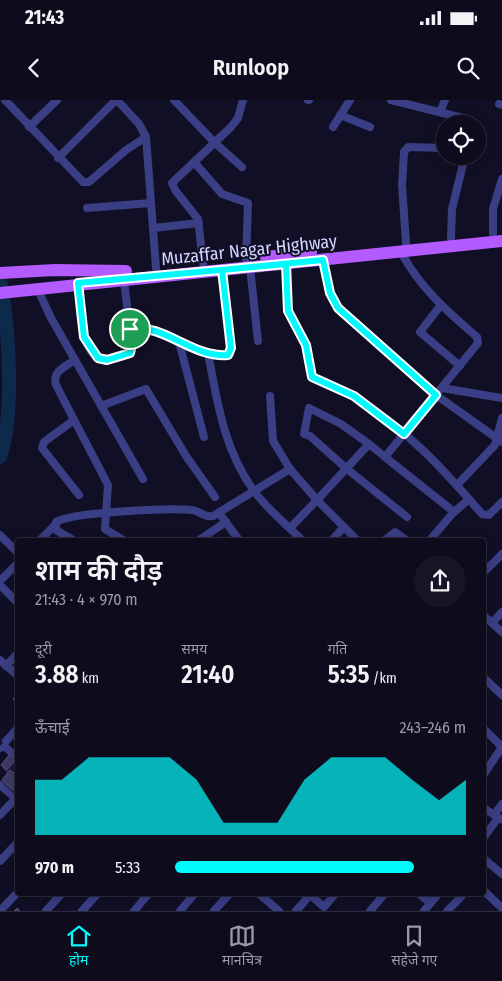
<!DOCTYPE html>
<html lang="hi">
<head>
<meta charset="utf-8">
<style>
	body { margin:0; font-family:"Fira Sans Condensed","Noto Sans Devanagari",sans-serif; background:#161425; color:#f1f3f6; height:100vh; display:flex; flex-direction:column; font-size:19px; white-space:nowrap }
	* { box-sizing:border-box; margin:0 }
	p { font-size:16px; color:#9a9ba3 }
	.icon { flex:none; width:28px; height:28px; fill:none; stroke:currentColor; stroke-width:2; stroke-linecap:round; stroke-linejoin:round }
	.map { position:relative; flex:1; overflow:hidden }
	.details { position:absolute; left:15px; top:438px; width:471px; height:358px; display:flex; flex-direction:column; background:#0d0b1c; border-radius:5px; box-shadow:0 2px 12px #0003,0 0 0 1px #2d2b3b }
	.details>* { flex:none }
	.tools { position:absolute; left:436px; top:15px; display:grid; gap:10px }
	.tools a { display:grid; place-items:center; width:50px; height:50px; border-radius:50%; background:#0d0b1c; box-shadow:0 2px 12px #0003,0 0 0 1px #2d2b3b; font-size:25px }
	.pin { position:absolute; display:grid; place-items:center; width:42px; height:42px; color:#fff; margin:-21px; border:2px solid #fff; border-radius:50%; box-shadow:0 1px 5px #0007 }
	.round { display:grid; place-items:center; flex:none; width:52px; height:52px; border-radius:26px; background:#161425 }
	.headline { display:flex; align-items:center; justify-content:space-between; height:85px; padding:0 20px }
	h1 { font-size:28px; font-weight:600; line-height:38px }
	.stats { display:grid; grid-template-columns:repeat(3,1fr); gap:8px; height:85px; padding:5px 20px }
	.stats div { display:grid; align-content:center }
	.stats b { font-size:25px; font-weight:600 }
	.stats small { font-size:14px; font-weight:400 }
	.stats p { font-size:14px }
	.chart { height:140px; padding:10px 20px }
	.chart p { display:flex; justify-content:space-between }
	.chart svg { width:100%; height:90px; margin-top:5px; fill:#02fafc; opacity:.7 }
	ul { padding:0 20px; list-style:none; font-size:16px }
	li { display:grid; grid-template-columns:80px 60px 1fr; align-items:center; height:38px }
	li i { height:12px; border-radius:6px; background:#02fafc }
	.status { display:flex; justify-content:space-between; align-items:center; height:35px; padding:0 25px; background:#0d0b1c; direction:ltr }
	.status svg { height:14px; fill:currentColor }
	header { display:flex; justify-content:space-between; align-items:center; height:65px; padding:0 20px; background:#0d0b1c; font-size:22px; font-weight:600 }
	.tabs { display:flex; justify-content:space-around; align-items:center; height:70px; border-top:1px solid #2d2b3b; background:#0d0b1c; font-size:14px; color:#9a9ba3 }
	.tabs a { display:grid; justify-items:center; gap:2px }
	.tabs .selected { color:#02fafc }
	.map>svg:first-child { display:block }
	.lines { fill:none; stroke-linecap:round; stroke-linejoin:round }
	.river { stroke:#0e2a4a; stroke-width:14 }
	.street { stroke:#3a3e84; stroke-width:8 }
	.primary { stroke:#b35bfe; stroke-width:12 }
	.wall { fill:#2d2853 }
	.shaded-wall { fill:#1a1639 }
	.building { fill:#3f3a65; stroke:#56527e }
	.route-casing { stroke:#fff; stroke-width:10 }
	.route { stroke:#02fafc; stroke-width:6 }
	.labels { text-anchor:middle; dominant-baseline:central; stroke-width:4; stroke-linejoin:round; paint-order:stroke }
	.street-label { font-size:18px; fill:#d5d3ff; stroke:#110f25 }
</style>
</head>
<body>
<div class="status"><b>21:43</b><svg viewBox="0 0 49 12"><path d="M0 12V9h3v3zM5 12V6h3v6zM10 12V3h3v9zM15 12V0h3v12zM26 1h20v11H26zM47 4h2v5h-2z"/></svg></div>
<header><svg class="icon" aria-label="back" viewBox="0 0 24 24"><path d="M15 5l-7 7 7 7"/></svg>Runloop<svg class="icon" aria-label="search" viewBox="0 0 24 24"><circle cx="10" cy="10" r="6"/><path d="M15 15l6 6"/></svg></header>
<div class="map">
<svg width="502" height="811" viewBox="0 0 502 811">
	<rect width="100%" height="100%" fill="#110f25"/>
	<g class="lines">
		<path class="river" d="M0 180C9 225 15 314 0 357"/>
		<g class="street">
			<polyline points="5,0 83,82 89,82 126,50 146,37"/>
			<polyline points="117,0 139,24 146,37 156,168"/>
			<polyline points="174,0 215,43 242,67"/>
			<polyline points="308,0 309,0"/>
			<polyline points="391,0 467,19 471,24"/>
			<polyline points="499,4 502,5"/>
			<polyline points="440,12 445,0"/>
			<polyline points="340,15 370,27"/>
			<polyline points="29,27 57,0"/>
			<polyline points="333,27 350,0"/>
			<polyline points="58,58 116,0"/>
			<polyline points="194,62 222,94 248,103 246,159"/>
			<polyline points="87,108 151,103"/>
			<polyline points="153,128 199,123"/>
			<polyline points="493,133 493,109 502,79"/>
			<polyline points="451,138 452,109 465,56"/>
			<polyline points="406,143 402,85 404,52 408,47 445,48"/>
			<polyline points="323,160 330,193 338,208 436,295 502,342"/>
			<path d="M286 161 288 211 306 245 312 277C325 285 341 289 354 297 405 327 444 370 482 414L489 415 502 402"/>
			<polyline points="203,163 198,119 175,90 172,83 231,27 238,18 243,0"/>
			<polyline points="250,167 258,241"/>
			<path d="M78 183C79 202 79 252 101 259 108 262 120 257 128 255L132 249 124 180"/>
			<polyline points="37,188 51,218 143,379"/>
			<polyline points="440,206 420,232 460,266"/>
			<path d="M130 229C162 223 201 266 230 253L222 170"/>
			<polyline points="179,242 204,337"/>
			<path d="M208 253C217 301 224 350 254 391 267 409 286 424 302 440"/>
			<path d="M75 260C65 267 52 271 56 285L108 385 105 429 123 440"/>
			<polyline points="442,288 502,298"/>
			<polyline points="270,296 273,341 290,369"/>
			<polyline points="101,306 146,289 186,356 215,397"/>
			<polyline points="74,320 44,342 42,348 79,395"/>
			<polyline points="369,344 341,324 309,308 304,334 310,336 347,369 407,417"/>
			<polyline points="385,357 454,412"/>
			<polyline points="457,385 495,345 502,318"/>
			<polyline points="219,413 239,440"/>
			<polyline points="290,428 317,400 357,440"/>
			<polyline points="0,435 18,453"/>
			<polyline points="40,440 55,425"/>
			<path d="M73 440 56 430V422C72 412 169 408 192 410 201 411 204 418 213 416L290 369 317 400 369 344 385 357 478 243 477 237C447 211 420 188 401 152"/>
			<polyline points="199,440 226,422"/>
			<polyline points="332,440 344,427"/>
			<polyline points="385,440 395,432 406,440"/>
			<polyline points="430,440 452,414 469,399"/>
			<polyline points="484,472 502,454"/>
			<polyline points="0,481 18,463"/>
			<polyline points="0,485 18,503"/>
			<polyline points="484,516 502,532"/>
			<polyline points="492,523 502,512"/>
			<polyline points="0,560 18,576"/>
			<polyline points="6,566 18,553"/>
			<polyline points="484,578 502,595"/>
			<polyline points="484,629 502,647"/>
			<polyline points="3,645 18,658"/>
			<polyline points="0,648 16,630"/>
			<polyline points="484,674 502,647"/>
			<polyline points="0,685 18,700"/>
			<polyline points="484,708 500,719"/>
			<polyline points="0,715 18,696"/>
			<polyline points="494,715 502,704"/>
			<polyline points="484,737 498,718"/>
			<polyline points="484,759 502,774"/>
			<polyline points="0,761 18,742"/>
			<polyline points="484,791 501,807"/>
			<polyline points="257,792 279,811"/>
			<polyline points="307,792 324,807 337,792"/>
			<polyline points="417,792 430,803"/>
			<polyline points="0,811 18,792"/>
			<polyline points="46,811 63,792"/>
			<polyline points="82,811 99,792"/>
			<polyline points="134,811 150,792"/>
			<polyline points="180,811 196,792"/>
			<polyline points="214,811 231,792"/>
			<polyline points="296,811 310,795"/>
			<polyline points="370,811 386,792"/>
			<polyline points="424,811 440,792"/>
			<polyline points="447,811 461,797"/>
		</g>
		<g class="primary">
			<polyline points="266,157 311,152"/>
			<polyline points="0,173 55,170 126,171"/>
			<polyline points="0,193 502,141"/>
		</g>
	</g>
	<g class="wall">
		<polygon points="18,594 18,606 15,604 13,599"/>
		<polygon points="18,611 18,622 15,620 14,615"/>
		<polygon points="1,665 12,671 18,676 18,692 15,695 4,685 2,680 7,673 3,669"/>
	</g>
	<g class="shaded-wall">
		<polygon points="1,638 3,643 0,646 0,639"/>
		<polygon points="16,659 18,664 9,675 7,670"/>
		<polygon points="18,685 18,692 15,695 13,690"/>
	</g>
	<g class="building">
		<polygon points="18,594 18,603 13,599"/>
		<polygon points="18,611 18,619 14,615"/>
		<polygon points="10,654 16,659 7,670 1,665"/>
		<polygon points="10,670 18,676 18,685 13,690 2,680"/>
		<polygon points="17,808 20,811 14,811"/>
	</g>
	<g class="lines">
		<g class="route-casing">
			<path id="route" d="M130 229 132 245 130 253 107 260 98 258 84 237 78 183 286 164 288 211 306 245 312 277 354 296 404 334 436 295 338 208 330 193 323 160 222 170 231 248 228 255C192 258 164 223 130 229"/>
		</g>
		<use href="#route" class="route"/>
	</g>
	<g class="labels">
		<g class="street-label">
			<text transform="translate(249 150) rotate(-6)">Muzaffar Nagar Highway</text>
		</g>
	</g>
</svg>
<div class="tools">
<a><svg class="icon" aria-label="locate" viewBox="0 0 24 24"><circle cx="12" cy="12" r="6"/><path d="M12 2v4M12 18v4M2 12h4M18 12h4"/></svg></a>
</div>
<div class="pin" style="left:130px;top:229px;background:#1e9e55"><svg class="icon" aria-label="arrive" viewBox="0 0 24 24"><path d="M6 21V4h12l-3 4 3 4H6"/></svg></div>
<section class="details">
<div class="headline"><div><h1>शाम की दौड़</h1><p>21:43 · 4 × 970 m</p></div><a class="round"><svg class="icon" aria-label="share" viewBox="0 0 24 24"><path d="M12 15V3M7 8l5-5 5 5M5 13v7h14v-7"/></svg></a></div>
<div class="stats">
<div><p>दूरी</p><b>3.88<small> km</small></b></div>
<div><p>समय</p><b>21:40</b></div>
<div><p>गति</p><b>5:35<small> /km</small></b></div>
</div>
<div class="chart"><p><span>ऊँचाई</span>243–246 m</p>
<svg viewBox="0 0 160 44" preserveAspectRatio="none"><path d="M0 44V17L10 17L20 6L30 6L40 6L50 6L60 17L70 38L80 38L90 38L100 17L110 6L120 6L130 6L140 17L150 27L160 17V44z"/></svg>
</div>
<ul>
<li><b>970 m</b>5:33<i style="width:82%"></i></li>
</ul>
</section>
</div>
<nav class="tabs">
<a class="selected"><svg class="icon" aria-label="home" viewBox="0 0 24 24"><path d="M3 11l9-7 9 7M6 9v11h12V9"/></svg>होम</a>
<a><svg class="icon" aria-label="map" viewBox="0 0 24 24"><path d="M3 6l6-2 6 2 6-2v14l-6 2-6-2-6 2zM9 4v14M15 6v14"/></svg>मानचित्र</a>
<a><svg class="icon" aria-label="saved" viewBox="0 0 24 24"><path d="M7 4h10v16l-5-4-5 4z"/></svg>सहेजे गए</a>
</nav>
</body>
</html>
